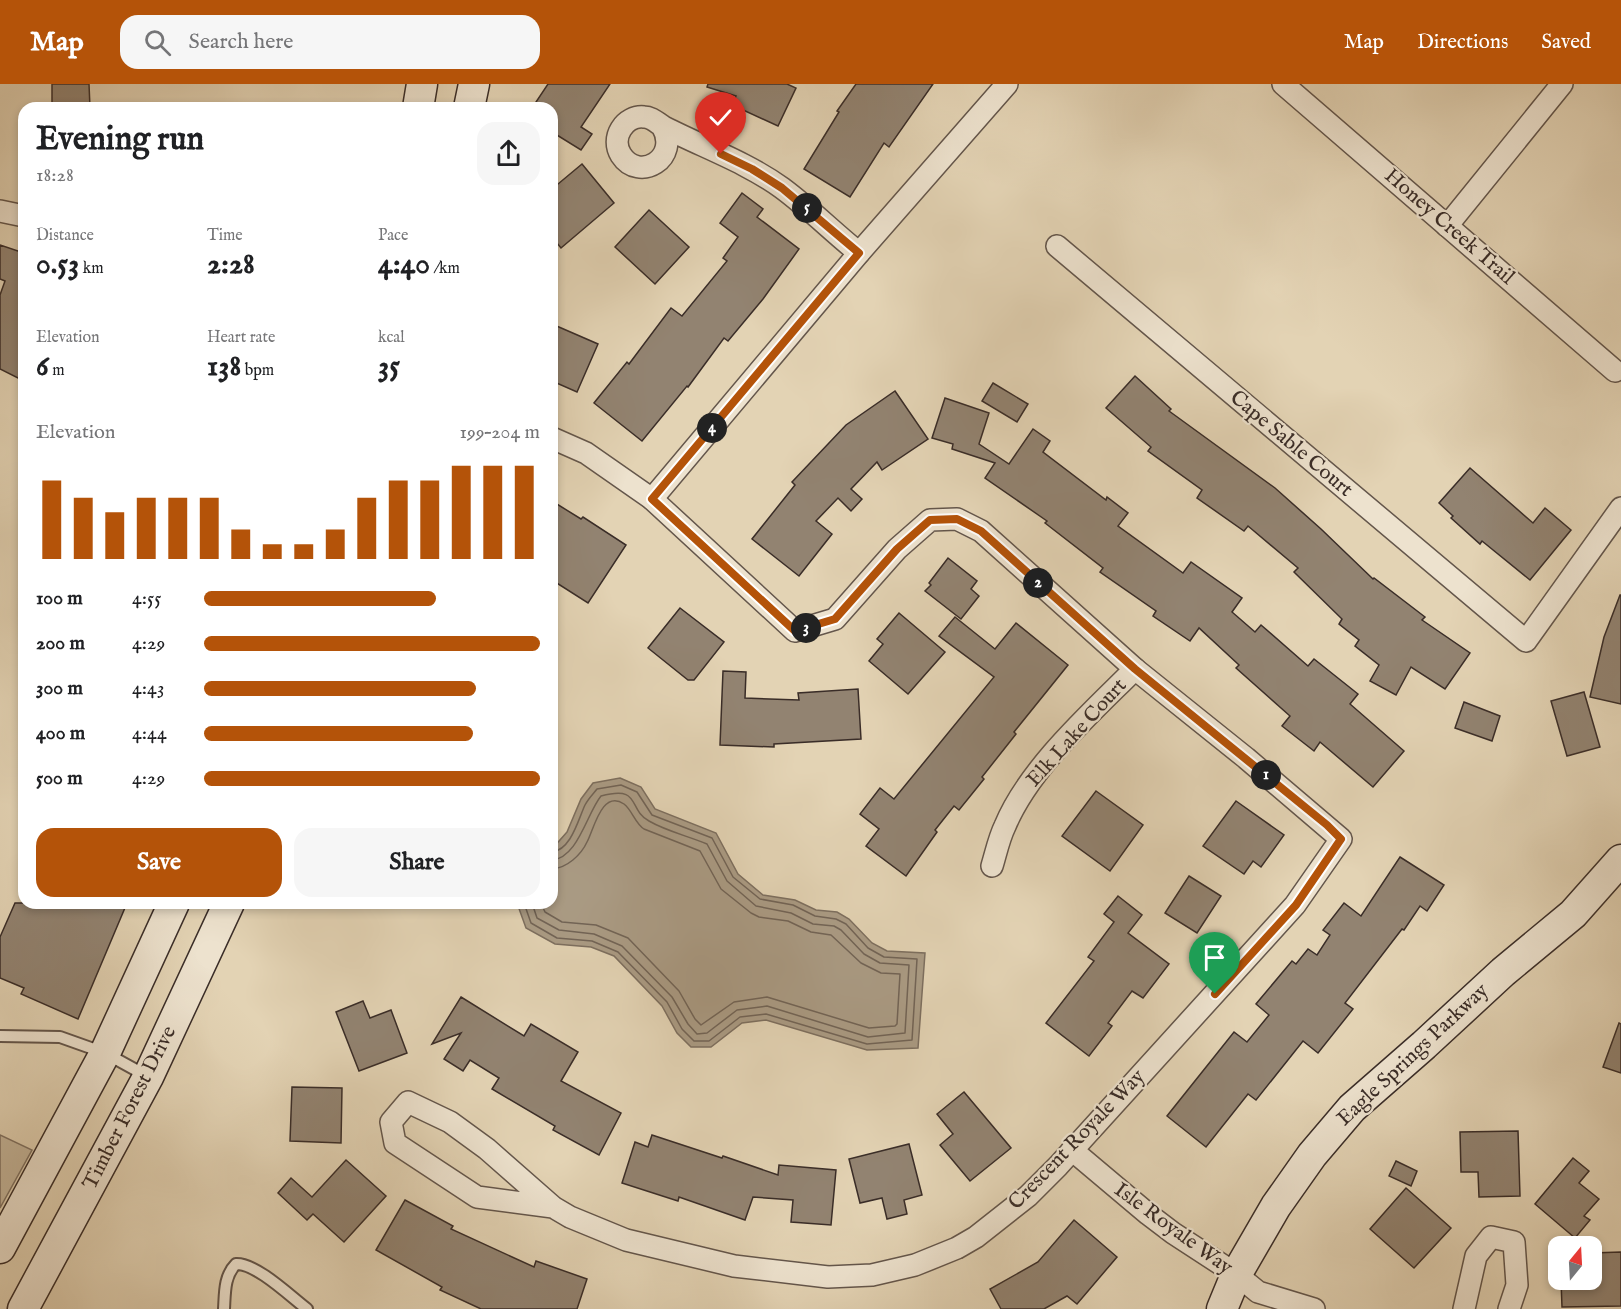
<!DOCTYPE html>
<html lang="en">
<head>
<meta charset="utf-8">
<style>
	body { margin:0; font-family:"IM FELL English",serif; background:#f6f6f6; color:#202124; height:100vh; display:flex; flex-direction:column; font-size:22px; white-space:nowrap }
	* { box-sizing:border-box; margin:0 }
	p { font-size:20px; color:#757577 }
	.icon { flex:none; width:33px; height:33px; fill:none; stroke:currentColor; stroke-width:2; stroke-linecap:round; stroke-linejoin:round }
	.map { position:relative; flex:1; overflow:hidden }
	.sheet { position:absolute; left:18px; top:18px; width:540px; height:807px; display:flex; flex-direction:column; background:#fff; border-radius:18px; box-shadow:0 3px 9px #0003 }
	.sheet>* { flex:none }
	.needle { width:39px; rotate:18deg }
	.tools { position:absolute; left:1548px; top:1152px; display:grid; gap:12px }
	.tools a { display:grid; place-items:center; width:54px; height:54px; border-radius:12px; background:#fff; box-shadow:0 3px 9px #0003; font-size:30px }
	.pin { position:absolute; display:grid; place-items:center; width:51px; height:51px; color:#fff; margin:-62px -26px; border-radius:50% 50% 50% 0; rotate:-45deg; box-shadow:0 0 6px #0007 }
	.pin .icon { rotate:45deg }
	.km { position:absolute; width:30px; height:30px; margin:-15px; border-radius:50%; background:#222; color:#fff; font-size:16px; line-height:30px; text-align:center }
	.round { display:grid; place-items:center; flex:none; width:63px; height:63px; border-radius:18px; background:#f6f6f6 }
	.headline { display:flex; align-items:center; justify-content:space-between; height:102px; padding:0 18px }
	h1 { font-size:33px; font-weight:700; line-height:45px }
	.metrics { display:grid; grid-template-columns:repeat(3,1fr); gap:9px; height:102px; padding:6px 18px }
	.metrics div { display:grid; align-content:center }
	.metrics b { font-size:30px; font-weight:700 }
	.metrics small { font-size:16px; font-weight:400 }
	.metrics p { font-size:16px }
	.chart { height:168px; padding:12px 18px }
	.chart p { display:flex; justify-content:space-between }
	.chart svg { width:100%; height:108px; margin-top:6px; stroke:#b45309; stroke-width:6 }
	.action { display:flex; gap:12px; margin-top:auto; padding:12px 18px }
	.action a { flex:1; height:69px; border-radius:18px; background:#b45309; color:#fff; font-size:24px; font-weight:700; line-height:69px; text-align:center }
	.action a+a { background:#f6f6f6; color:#202124 }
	ul { padding:0 18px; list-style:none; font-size:20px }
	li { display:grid; grid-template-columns:96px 72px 1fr; align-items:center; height:45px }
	li i { height:15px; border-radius:8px; background:#b45309 }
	header { display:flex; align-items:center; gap:36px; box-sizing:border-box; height:84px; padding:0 30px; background:#b45309; color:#fff }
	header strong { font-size:28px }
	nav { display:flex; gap:33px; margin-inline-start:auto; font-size:21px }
	.search { width:420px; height:54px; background:#f6f6f6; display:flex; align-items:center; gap:15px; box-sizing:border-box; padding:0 21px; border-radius:18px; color:#757577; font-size:22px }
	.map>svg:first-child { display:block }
	.green { fill:#c6b79c; stroke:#807262; stroke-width:1.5 }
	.water { fill:#aa9b84; stroke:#7d6f5f; stroke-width:1.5 }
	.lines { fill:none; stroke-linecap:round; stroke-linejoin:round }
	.shore { stroke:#726456; stroke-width:1.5 }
	.building { fill:#928371; stroke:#3a2d28; stroke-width:1.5 }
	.lane-casing { stroke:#64564b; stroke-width:14 }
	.street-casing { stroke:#64564b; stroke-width:24 }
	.secondary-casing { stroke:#3a2d28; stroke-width:33 }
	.lane { stroke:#ede2ce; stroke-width:10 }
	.street { stroke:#ede2ce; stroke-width:21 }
	.secondary { stroke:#ede2ce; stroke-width:30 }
	.route-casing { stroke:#fff; stroke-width:12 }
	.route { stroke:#b45309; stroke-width:8 }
	.labels { text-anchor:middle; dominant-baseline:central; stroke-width:4.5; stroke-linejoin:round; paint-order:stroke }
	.street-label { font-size:21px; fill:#3a2d28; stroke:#ede2ce }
</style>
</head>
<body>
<header>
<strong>Map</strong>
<div class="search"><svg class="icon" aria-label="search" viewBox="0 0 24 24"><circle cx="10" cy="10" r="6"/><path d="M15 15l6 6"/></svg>Search here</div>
<nav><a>Map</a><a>Directions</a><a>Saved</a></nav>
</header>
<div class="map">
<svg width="1621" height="1225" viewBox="0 0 1621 1225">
	<rect width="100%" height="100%" fill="#e3d3b4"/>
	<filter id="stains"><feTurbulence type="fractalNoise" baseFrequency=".00333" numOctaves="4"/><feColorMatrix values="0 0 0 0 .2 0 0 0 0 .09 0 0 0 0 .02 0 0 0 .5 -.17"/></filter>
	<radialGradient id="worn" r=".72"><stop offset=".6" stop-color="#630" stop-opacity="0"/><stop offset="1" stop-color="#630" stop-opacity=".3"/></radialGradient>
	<polygon class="green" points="0,1051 32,1066 0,1124"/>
	<polygon class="water" points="620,694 641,703 655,725 716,749 738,790 763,811 795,816 816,826 837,828 849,835 872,859 887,867 925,869 918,964 867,966 766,936 742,939 711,963 691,963 677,949 662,922 614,872 591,863 555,860 526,844 517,819 552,819 552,765 567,748 581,715 593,699"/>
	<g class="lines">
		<g class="shore">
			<path d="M524 819 531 839 557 854 592 857 618 868 667 918 682 945 694 957H709L740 933 766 930 867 960 912 956 917 875 884 873 868 864 846 840 836 835 815 832 793 821 760 815 733 793 712 754 652 731 637 708 621 701 597 705C593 710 588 715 585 721 578 736 571 766 552 768"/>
			<path d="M532 819 537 834 559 846 594 850 622 862 672 913 688 940 697 950 707 949 737 926 767 922 868 953 905 949 909 881 880 879 864 870 841 846 834 842 813 840 791 829 756 822 727 797 707 760C688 752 666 747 649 737 627 725 642 701 601 712 587 729 578 774 552 776"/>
			<path d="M541 819 545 828 562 838 596 841 628 854 679 907 695 935 701 941 734 918 767 913 869 944 895 942 897 940 900 890 881 889 861 879 831 851 811 848 788 837 759 833 751 829 721 805 700 767 644 745C635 739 632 726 624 720 602 705 594 745 587 758 581 771 567 784 552 785"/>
		</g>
	</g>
	<g class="building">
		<polygon points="52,0 89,0 90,24 52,24"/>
		<polygon points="548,0 610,0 581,43 592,50 581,66 552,48 552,24 532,24"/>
		<polygon points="708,0 787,0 796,4 778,42 732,21 736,12 707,3"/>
		<polygon points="856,0 933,0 889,63 884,59 850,113 804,85 839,28 837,27"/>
		<polygon points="582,80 614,119 561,164 552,153 552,105"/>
		<polygon points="742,109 763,125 757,133 799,165 763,215 728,257 724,254 688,303 687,302 642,357 594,319 627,278 629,280 671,224 682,232 727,177 723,174 738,153 720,139"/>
		<polygon points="649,126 689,163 655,200 615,163"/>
		<polygon points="0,161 24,169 24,297 0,285 0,211 5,197 0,195"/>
		<polygon points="552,240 598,260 577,308 552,297"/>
		<polygon points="1135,292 1171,325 1169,327 1275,404 1321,445 1373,495 1374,494 1425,533 1422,536 1470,569 1445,605 1411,583 1396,611 1370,597 1379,581 1355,562 1359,556 1339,540 1342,535 1294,488 1298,484 1248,442 1244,447 1197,414 1202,406 1148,367 1151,363 1106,324"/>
		<polygon points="993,299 1028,320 1017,338 982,317"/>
		<polygon points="895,307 928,355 882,386 877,378 851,405 862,415 851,427 838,414 816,437 832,450 799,492 752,455 795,401 792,398 846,341"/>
		<polygon points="945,314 989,329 979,360 1009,380 1033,345 1050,357 1043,368 1106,416 1107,413 1128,429 1118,442 1183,489 1191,478 1242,514 1232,528 1255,548 1261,541 1308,582 1314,575 1358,610 1350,620 1404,667 1373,703 1320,658 1314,667 1282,642 1290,632 1236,584 1239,581 1199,544 1190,557 1153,532 1156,527 1100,488 1103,484 1045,439 1047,437 985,394 995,379 952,365 953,360 932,354"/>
		<polygon points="1470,384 1533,439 1545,424 1571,446 1530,496 1482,457 1480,460 1451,434 1453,432 1439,419"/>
		<polygon points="552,417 581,435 583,433 626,461 588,519 552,496"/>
		<polygon points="948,474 977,497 971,505 979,512 961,535 925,507 931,501 929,499"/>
		<polygon points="1620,511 1621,511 1621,620 1590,613 1604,553"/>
		<polygon points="680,524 724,558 694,596 688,596 648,564"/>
		<polygon points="899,529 945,568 908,610 869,577 883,560 877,555"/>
		<polygon points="955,533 995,565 1016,539 1068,581 1014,648 1016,650 982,693 984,695 959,726 954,722 935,746 937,748 906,792 866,762 879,745 860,730 880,704 894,715 994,593 939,552"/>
		<polygon points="723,587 746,588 745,614 799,616 798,609 858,605 861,655 774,660 774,663 720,661"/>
		<polygon points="1584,608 1600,663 1567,672 1551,617"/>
		<polygon points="1464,618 1500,632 1492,657 1455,644"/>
		<polygon points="1096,707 1143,741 1110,787 1062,752"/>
		<polygon points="1236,717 1284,751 1261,783 1253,777 1244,790 1203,762"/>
		<polygon points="1400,773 1444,801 1427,827 1420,822 1404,846 1402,845 1345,919 1353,925 1318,969 1303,957 1256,1016 1248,1010 1206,1063 1167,1032 1234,948 1247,958 1269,931 1256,920 1292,877 1296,880 1308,865 1317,871 1330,851 1323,846 1344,819 1361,832"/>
		<polygon points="1189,792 1221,812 1197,849 1165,829"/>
		<polygon points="1118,812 1142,831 1128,849 1169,880 1143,914 1132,907 1108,939 1112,942 1089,972 1046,939 1094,877 1088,873 1114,838 1104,830"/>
		<polygon points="15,819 127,819 78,935 21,910 24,904 0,894 0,853"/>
		<polygon points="461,913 524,952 531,940 578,968 561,997 621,1029 599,1071 553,1046 555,1042 492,1005 499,994 470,976 463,987 444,975 461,949 432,960"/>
		<polygon points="363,917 370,934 391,926 407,969 359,987 336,928"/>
		<polygon points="1619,939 1621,940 1621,989 1603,983"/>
		<polygon points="292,1003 342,1004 341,1059 290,1057"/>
		<polygon points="964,1008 1011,1064 970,1097 940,1061 953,1050 937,1030"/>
		<polygon points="1518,1047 1520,1112 1479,1113 1478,1088 1461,1088 1460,1048"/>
		<polygon points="652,1051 722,1074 723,1072 778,1091 779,1081 836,1086 831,1141 791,1138 793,1116 753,1113 745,1136 679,1113 678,1117 622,1099 635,1058 648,1063"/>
		<polygon points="909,1060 922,1111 904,1116 907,1130 887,1135 882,1114 860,1119 849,1075"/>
		<polygon points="1573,1074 1589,1087 1579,1099 1599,1115 1584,1132 1590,1136 1575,1154 1535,1120"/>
		<polygon points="346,1076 386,1112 344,1158 313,1130 307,1136 278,1109 291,1094 312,1113"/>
		<polygon points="1396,1077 1417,1087 1411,1102 1389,1092"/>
		<polygon points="1406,1104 1451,1144 1414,1184 1370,1145"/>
		<polygon points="405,1116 453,1142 451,1145 534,1183 536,1177 587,1195 577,1225 481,1225 440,1206 442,1203 376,1166"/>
		<polygon points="1074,1136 1117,1173 1077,1220 1067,1212 1044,1225 1001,1225 990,1205 1038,1178"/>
		<polygon points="1621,1168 1621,1222 1562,1223 1561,1196 1592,1196 1592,1169"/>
	</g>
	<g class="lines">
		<g class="lane-casing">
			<g id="lane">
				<polyline points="0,952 60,953 105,969 145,991"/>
				<path d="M224 1225C225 1209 224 1192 236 1180 256 1179 290 1212 307 1225"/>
			</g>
		</g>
		<g class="street-casing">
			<g id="street">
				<polyline points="1283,0 1615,287"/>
				<path d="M662 42C681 74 639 99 621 71 616 63 616 53 621 45 626 37 635 32 644 33 652 33 657 39 664 43 703 63 746 78 782 104 809 124 833 148 859 169"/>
				<polyline points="0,127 24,132"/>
				<polyline points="1447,142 1562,0"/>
				<polyline points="1057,162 1526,557 1621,424"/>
				<polyline points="552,354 586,369 652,415 795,547 835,535 897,465 930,436 957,435 981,447 1135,585 1246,674 1341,755 1295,821 1058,1082 1028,1112 976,1153 957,1164 915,1181 872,1191 828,1193 734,1182 626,1156 570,1133 553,1123 487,1065 450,1038 408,1018 391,1038 395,1059 477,1113 553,1123"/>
				<polyline points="652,415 859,169 1007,0"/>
				<path d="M992 782C996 769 999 754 1005 742 1029 684 1091 629 1135 585"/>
				<polyline points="1072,1066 1148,1130 1173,1149 1236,1190 1258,1208 1314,1225"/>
				<polyline points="1464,1225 1476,1172 1491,1153 1514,1158 1517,1201 1509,1225"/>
			</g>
		</g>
		<g class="secondary-casing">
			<g id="secondary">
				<polyline points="418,24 422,0"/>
				<polyline points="469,24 474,0"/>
				<polyline points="0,1164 105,969 174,819"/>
				<polyline points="23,1225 148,993 229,819"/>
				<polyline points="1222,1225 1236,1191 1276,1122 1312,1071 1352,1024 1424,961 1503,888 1573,830 1621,776"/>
			</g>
		</g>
		<use href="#lane" class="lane"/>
		<use href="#street" class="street"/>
		<use href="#secondary" class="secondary"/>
	</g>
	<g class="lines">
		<g class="route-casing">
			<polyline id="route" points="721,70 752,85 782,104 859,169 652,415 795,547 835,535 897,465 930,436 957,435 981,447 1135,585 1327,741 1341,755 1296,821 1215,910"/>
		</g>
		<use href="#route" class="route"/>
	</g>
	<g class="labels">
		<g class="street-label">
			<text transform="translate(1449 143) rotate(41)">Honey Creek Trail</text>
			<text transform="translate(1291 360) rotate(40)">Cape Sable Court</text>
			<text transform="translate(1077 649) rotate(-48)">Elk Lake Court</text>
			<text transform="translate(1413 971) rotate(-43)">Eagle Springs Parkway</text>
			<text transform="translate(130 1024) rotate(-63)">Timber Forest Drive</text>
			<text transform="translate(1077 1056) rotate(-46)">Crescent Royale Way</text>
			<text transform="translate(1173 1145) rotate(36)">Isle Royale Way</text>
		</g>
	</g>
	<rect width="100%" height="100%" filter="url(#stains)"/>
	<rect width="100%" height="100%" fill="url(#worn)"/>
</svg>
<div class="tools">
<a><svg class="needle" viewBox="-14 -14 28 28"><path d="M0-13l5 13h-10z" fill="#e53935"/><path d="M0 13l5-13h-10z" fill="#757577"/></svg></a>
</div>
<div class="pin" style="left:1215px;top:910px;background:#1e9e55"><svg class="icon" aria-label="arrive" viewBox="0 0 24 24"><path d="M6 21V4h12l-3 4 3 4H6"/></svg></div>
<div class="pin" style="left:721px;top:70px;background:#d93025"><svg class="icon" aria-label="check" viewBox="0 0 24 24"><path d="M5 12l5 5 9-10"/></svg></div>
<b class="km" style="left:1266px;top:691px">1</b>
<b class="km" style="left:1038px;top:499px">2</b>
<b class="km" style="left:806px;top:544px">3</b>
<b class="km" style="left:712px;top:344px">4</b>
<b class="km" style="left:807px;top:124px">5</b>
<section class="sheet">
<div class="headline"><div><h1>Evening run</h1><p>18:28</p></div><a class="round"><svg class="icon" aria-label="share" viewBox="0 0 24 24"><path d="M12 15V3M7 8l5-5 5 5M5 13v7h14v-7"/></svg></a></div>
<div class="metrics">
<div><p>Distance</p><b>0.53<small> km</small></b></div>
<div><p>Time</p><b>2:28</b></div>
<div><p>Pace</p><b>4:40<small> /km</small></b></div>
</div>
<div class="metrics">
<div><p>Elevation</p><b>6<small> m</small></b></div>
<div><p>Heart rate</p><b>138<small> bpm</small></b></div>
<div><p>kcal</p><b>35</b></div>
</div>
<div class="chart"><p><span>Elevation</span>199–204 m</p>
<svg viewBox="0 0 160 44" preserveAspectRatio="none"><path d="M5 44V12M15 44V19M25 44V25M35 44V19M45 44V19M55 44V19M65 44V32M75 44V38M85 44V38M95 44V32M105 44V19M115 44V12M125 44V12M135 44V6M145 44V6M155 44V6"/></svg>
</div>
<ul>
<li><b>100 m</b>4:55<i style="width:69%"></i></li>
<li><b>200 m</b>4:29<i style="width:100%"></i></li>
<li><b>300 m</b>4:43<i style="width:81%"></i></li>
<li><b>400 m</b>4:44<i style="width:80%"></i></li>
<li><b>500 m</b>4:29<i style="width:100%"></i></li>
</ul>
<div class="action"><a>Save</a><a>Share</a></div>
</section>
</div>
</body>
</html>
